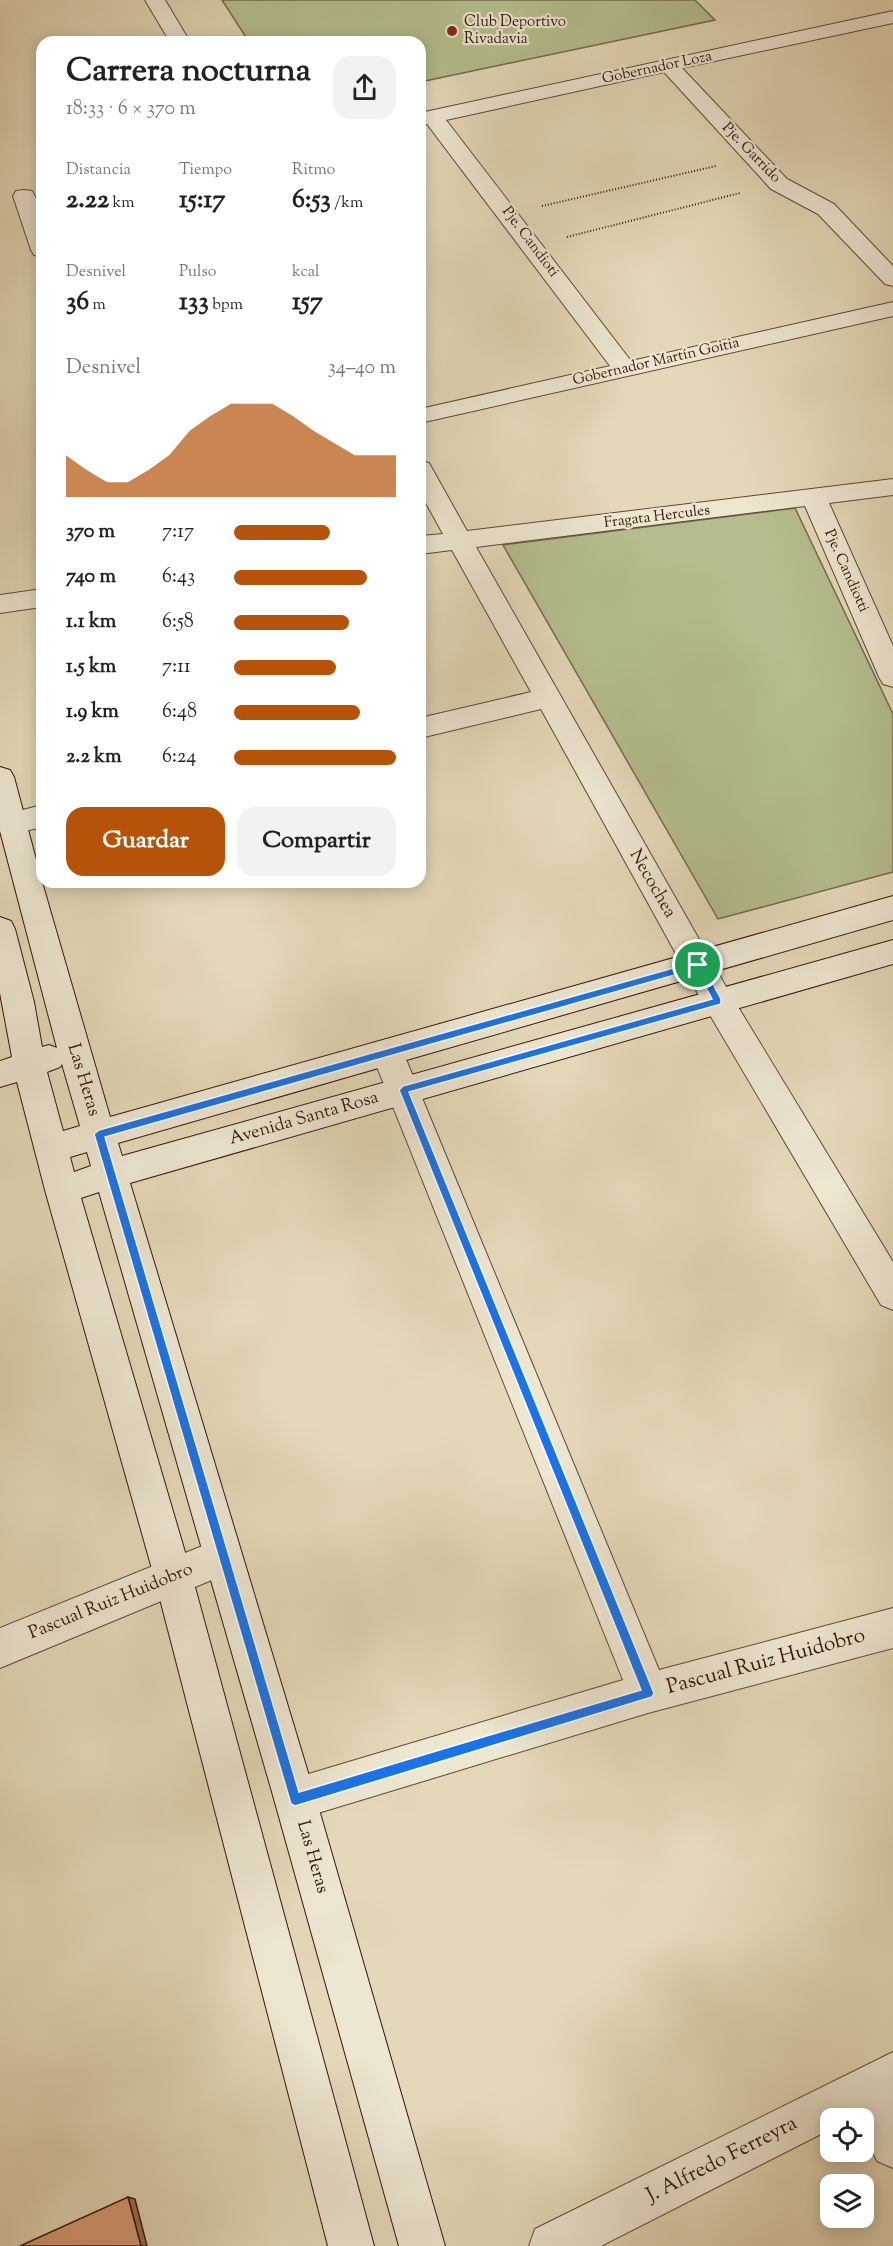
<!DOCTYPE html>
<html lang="es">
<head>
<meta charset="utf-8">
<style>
	body { margin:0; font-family:"Sorts Mill Goudy",serif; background:#f2f2f2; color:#222; height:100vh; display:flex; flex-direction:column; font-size:22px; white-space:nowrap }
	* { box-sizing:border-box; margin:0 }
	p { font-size:20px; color:#767676 }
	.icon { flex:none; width:33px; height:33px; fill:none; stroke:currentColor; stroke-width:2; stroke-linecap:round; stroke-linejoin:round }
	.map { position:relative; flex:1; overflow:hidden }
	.sheet { position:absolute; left:36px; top:36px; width:390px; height:852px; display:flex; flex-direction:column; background:#fff; border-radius:18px; box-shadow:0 3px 15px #0003 }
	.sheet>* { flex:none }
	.controls { position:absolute; left:820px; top:2108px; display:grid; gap:12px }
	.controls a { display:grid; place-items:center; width:54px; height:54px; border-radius:12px; background:#fff; box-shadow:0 3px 15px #0003; font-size:30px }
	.pin { position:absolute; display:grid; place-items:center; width:51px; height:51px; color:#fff; margin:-26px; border:3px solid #fff; border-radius:50%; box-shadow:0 2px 6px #0007 }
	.round { display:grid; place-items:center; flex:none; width:63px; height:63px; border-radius:18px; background:#f2f2f2 }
	.summary { display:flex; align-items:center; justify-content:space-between; height:102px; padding:0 30px }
	h1 { font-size:33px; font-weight:700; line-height:45px }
	.stats { display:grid; grid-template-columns:repeat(3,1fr); gap:9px; height:102px; padding:6px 30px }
	.stats div { display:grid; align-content:center }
	.stats b { font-size:26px; font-weight:700 }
	.stats small { font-size:16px; font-weight:400 }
	.stats p { font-size:16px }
	.chart { height:168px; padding:12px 30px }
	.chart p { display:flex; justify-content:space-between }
	.chart svg { width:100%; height:108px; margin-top:6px; fill:#b45309; opacity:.7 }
	.primary-button { display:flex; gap:12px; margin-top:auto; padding:12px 30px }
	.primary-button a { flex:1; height:69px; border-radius:18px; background:#b45309; color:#fff; font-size:24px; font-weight:700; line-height:69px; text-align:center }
	.primary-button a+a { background:#f2f2f2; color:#222 }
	ul { padding:0 30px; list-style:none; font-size:20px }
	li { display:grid; grid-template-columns:96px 72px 1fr; align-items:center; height:45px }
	li i { height:15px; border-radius:8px; background:#b45309 }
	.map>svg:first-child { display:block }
	.green { fill:#b5be8e; stroke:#756a4c; stroke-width:1.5 }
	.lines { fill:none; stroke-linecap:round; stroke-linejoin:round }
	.street-casing { stroke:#614636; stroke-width:2 }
	.secondary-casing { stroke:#35160a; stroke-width:2 }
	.path { stroke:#35160a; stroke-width:2; stroke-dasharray:1 2; stroke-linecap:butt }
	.street { fill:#ede6d1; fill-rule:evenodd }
	.secondary { fill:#ede6d1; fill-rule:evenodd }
	.shaded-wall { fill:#966c53; stroke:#35160a; stroke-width:1.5 }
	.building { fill:#d79b76; stroke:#35160a; stroke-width:1.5 }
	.route { fill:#1a73e8; stroke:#fff; stroke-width:1.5; fill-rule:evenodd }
	.poi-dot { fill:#8f2418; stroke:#ede6d1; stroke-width:2 }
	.labels { text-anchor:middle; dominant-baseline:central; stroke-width:4.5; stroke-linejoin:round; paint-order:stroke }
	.far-poi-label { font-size:15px; fill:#35160a; stroke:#ede6d1; text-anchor:start }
	.far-street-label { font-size:15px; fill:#35160a; stroke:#ede6d1 }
	.street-label { font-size:18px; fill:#35160a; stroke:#ede6d1 }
	.near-street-label { font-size:21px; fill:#35160a; stroke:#ede6d1 }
</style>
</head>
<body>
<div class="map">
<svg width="893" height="2246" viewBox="0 0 893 2246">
	<rect width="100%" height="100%" fill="#e4d8b8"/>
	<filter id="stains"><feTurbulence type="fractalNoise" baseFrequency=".00333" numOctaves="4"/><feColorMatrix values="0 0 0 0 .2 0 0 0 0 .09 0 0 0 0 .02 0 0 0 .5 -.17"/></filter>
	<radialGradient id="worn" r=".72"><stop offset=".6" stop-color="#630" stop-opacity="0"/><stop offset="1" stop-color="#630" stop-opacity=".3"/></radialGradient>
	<g class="green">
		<polygon points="222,0 695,0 715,20 420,82 420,42 249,42"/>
		<polygon points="795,508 893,714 893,872 718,919 503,545"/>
	</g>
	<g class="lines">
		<g class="street-casing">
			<g id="street">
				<polygon points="145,0 165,0 190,42 170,42"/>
				<polygon points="893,11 893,23 682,68 787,179 834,204 893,266 893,286 885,284 818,214 771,189 664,72 446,120 631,361 893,302 893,316 420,423 420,409 610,366 427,124 420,125 420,113"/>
				<path d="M24 190 32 191C45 211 42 235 42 257L34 255 31 250 13 196 16 191Z"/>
				<polygon points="420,461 429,463 467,531 893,479 893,495 829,503 893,646 893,687 883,684 879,677 805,506 476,547 729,992 893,1262 893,1310 881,1305 707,1010 541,709 420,738 420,718 531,692 452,550 420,554 420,536 443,534 420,492"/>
				<polygon points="42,589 42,607 0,613 0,595"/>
				<polygon points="42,805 42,827 13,834 3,831 0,820 3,815"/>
				<polygon points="387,1039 398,1043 403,1052 659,1670 893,1608 893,1648 648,1713 295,1820 280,1814 274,1799 280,1784 295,1778 623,1680 371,1052 376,1043"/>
				<polygon points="222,1538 236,1544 241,1557 236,1570 0,1668 0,1628"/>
				<polygon points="893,2052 893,2168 877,2161 864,2133 864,2118 831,2118 831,2129 601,2246 529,2246 535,2229"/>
			</g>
		</g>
		<g class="secondary-casing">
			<path id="secondary" d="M0 767 10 770 14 777 42 882 110 1117 893 896V920L118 1143 122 1156 893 940V964L130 1183 316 1799 445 2246H399L274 1799 99 1192 81 1198 192 1576 374 2246H328L154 1576 45 1190 17 1082 0 1087V1061L12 1057 0 993V917L11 921 15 929 34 1002 42 1047 49 1045 57 1048 0 831ZM62 1064 80 1126 63 1131 47 1072 60 1067ZM87 1152 91 1166 74 1172 70 1157Z"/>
		</g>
		<g class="path">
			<polyline points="542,206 716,166"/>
			<polyline points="567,237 740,193"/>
		</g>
		<use href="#street" class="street"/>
		<use href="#secondary" class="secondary"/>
	</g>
	<polygon class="shaded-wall" points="128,2197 135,2199 147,2246 141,2246"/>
	<polygon class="building" points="128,2197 141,2246 20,2246"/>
	<path class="route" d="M698 961 701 962 721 999V1004L409 1092 654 1693 652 1697 295 1806 291 1804 94 1134 99 1130ZM696 969 712 999 403 1086 399 1090 641 1690 299 1792 105 1137Z"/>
	<circle class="poi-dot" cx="452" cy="31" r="6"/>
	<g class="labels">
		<g class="far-poi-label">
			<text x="464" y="22">Club Deportivo<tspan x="464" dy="17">Rivadavia</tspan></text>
		</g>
		<g class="far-street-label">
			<text transform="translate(657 68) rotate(-12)">Gobernador Loza</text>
			<text transform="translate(751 153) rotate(46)">Pje. Garrido</text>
			<text transform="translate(530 242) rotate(53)">Pje. Candioti</text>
			<text transform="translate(656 362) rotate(-13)">Gobernador Martín Goitia</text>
			<text transform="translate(657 517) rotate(-7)">Fragata Hercules</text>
			<text transform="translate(846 571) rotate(66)">Pje. Candiotti</text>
		</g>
		<g class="street-label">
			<text transform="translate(652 884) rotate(60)">Necochea</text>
			<text transform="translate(83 1080) rotate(73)">Las Heras</text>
			<text transform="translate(304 1119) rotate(-16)">Avenida Santa Rosa</text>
			<text transform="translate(111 1602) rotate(-22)">Pascual Ruiz Huidobro</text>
			<text transform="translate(312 1857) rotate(74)">Las Heras</text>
		</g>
		<g class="near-street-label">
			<text transform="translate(766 1662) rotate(-15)">Pascual Ruiz Huidobro</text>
			<text transform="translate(722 2160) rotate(-27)">J. Alfredo Ferreyra</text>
		</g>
	</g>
	<rect width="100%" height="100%" filter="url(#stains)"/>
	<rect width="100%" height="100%" fill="url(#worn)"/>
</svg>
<div class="controls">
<a><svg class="icon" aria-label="locate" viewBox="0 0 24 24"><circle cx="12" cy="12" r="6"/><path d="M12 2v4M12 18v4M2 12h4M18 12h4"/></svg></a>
<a><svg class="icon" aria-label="layers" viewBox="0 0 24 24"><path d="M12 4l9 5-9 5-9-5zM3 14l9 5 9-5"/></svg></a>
</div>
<div class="pin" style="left:698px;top:965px;background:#1e9e55"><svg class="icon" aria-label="arrive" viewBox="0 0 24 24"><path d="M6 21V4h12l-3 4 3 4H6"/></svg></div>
<section class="sheet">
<div class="summary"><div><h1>Carrera nocturna</h1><p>18:33 · 6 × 370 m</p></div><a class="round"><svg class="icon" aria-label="share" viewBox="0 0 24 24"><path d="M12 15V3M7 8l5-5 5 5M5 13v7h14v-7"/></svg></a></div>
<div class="stats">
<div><p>Distancia</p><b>2.22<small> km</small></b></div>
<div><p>Tiempo</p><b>15:17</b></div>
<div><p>Ritmo</p><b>6:53<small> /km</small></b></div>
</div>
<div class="stats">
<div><p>Desnivel</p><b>36<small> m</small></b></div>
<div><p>Pulso</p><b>133<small> bpm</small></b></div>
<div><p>kcal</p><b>157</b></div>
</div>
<div class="chart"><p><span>Desnivel</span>34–40 m</p>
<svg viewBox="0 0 160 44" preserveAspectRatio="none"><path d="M0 44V27L10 33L20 38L30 38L40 33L50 27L60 17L70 11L80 6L90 6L100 6L110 11L120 17L130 22L140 27L150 27L160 27V44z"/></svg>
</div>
<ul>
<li><b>370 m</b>7:17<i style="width:59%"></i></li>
<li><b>740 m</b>6:43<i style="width:82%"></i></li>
<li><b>1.1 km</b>6:58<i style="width:71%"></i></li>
<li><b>1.5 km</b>7:11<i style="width:63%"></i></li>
<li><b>1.9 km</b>6:48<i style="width:78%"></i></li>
<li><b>2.2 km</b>6:24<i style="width:100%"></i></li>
</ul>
<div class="primary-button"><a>Guardar</a><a>Compartir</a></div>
</section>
</div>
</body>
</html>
